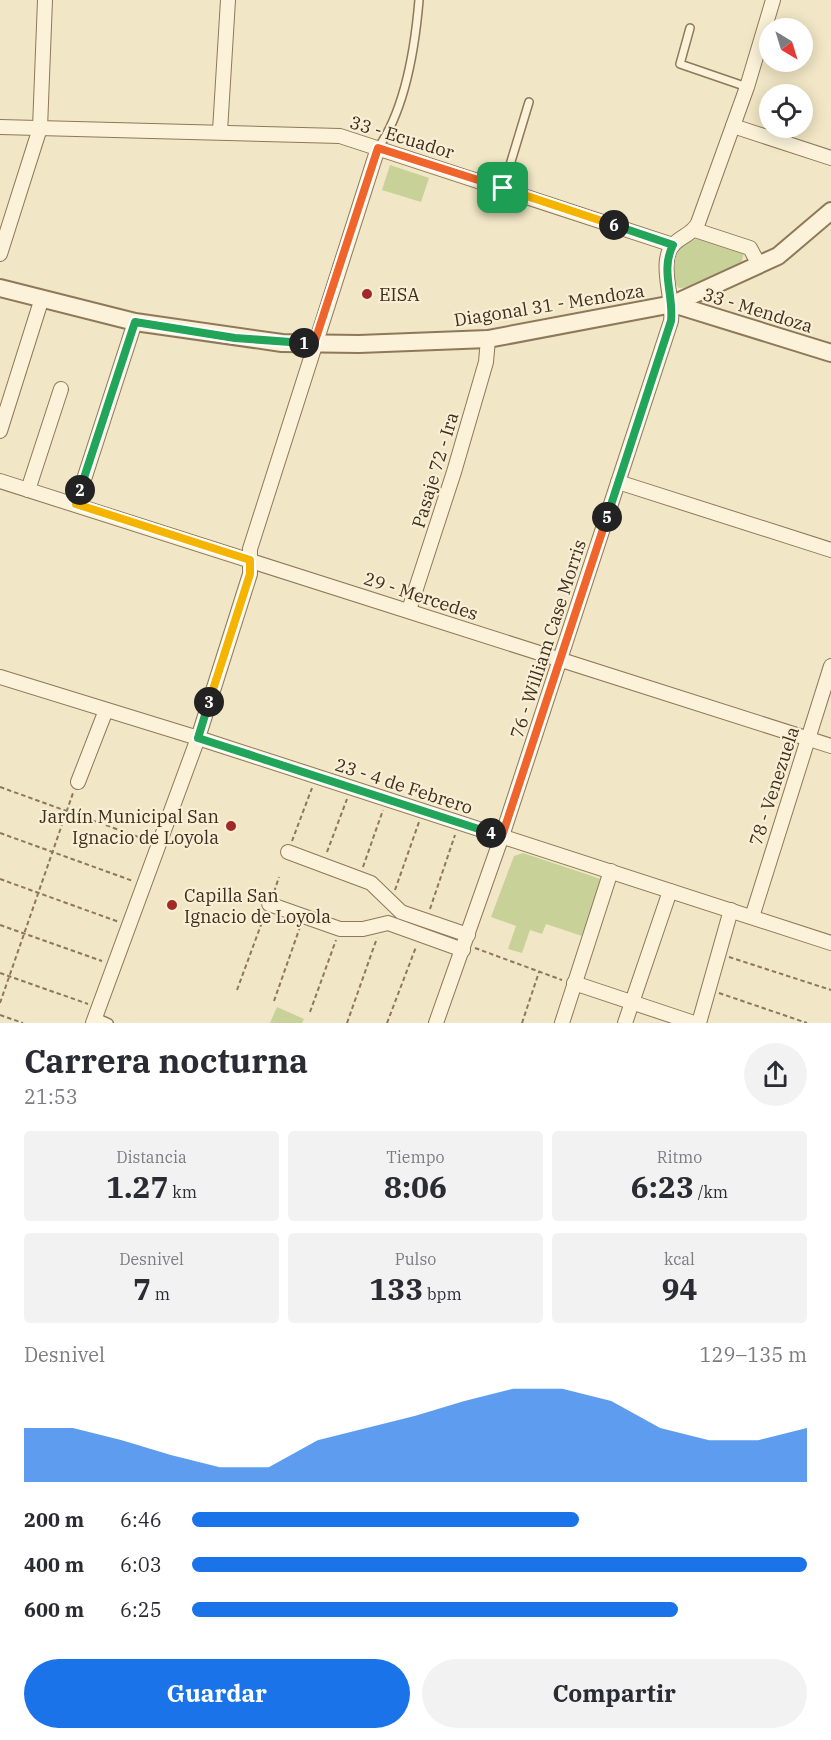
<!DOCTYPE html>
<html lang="es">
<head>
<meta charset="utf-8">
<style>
	body { margin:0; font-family:"IBM Plex Serif",serif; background:#f2f2f3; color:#2b2b33; height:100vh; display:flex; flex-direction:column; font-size:22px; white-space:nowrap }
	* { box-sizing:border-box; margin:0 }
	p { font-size:20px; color:#7c7c81 }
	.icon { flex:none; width:33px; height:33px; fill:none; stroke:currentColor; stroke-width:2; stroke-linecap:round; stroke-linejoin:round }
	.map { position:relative; height:1023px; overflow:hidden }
	.drawer { display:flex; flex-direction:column; background:#fff; flex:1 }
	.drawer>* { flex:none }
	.needle { width:39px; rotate:142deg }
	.fabs { position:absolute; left:759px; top:18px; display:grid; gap:12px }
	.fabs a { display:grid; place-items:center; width:54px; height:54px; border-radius:50%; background:#fff; box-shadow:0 3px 15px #0003; font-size:30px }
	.pin { position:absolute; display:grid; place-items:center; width:51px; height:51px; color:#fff; margin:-26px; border-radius:12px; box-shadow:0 3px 9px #0006 }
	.km { position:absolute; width:30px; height:30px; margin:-15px; border-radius:50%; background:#222; color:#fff; font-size:16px; line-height:30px; text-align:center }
	.round { display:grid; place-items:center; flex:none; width:63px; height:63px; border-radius:32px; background:#f2f2f3 }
	.summary { display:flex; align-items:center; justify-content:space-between; height:102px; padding:0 24px }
	h1 { font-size:33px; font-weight:700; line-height:45px }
	.metrics { display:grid; grid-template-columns:repeat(3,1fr); gap:9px; height:102px; padding:6px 24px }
	.metrics div { display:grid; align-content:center; border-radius:6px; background:#f2f2f3; text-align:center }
	.metrics b { font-size:30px; font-weight:700 }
	.metrics small { font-size:16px; font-weight:400 }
	.metrics p { font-size:16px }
	.chart { height:168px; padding:12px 24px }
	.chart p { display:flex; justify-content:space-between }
	.chart svg { width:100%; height:108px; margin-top:6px; fill:#1a73e8; opacity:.7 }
	.action { display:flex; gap:12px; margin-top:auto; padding:12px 24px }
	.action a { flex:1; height:69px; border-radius:36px; background:#1a73e8; color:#fff; font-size:24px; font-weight:700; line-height:69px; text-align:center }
	.action a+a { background:#f2f2f3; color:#2b2b33 }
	ul { padding:0 24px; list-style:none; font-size:20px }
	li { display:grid; grid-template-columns:96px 72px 1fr; align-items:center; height:45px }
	li i { height:15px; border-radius:8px; background:#1a73e8 }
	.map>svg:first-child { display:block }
	.green { fill:#c8d198 }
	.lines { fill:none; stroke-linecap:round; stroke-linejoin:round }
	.service-casing { stroke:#8e7859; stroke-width:10 }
	.minor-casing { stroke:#8e7859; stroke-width:16 }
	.tertiary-casing { stroke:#8e7859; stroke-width:20 }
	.path { stroke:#8e7859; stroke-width:2; stroke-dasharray:4.5 3; stroke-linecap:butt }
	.service { stroke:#fbf2d9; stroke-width:7 }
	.minor { stroke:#fbf2d9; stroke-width:14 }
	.tertiary { stroke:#fbf2d9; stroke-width:16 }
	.split-1-casing { stroke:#fff; stroke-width:12 }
	.split-2-casing { stroke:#fff; stroke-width:12 }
	.split-3-casing { stroke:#fff; stroke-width:12 }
	.split-4-casing { stroke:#fff; stroke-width:12 }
	.split-5-casing { stroke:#fff; stroke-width:12 }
	.split-6-casing { stroke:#fff; stroke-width:12 }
	.split-7-casing { stroke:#fff; stroke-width:12 }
	.split-1 { stroke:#f0652b; stroke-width:8 }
	.split-2 { stroke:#22a559; stroke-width:8 }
	.split-3 { stroke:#f5b400; stroke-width:8 }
	.split-4 { stroke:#22a559; stroke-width:8 }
	.split-5 { stroke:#f0652b; stroke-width:8 }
	.split-6 { stroke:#22a559; stroke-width:8 }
	.split-7 { stroke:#f5b400; stroke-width:8 }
	.poi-dot { fill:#a22925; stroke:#f8efd5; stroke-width:2 }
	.labels { text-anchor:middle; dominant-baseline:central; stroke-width:4.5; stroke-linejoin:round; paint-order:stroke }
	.street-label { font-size:18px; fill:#3d2e1e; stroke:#f8efd5 }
	.poi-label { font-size:18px; fill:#3d2e1e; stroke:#f8efd5; text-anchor:start }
</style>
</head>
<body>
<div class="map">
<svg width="831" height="1023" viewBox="0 0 831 1023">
	<rect width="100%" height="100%" fill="#f1e6c5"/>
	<g class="green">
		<polygon points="390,165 429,178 421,202 382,190"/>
		<path d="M703 237 744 253 741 264 692 287 679 288 674 282C672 253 674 245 703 237Z"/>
		<polygon points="523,853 601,879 582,936 546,924 542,934 530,930 522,953 508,949 516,926 491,917 514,856"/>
		<polygon points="277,1007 304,1019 302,1023 270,1023"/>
	</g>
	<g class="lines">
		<g class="service-casing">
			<g id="service">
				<polyline points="690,28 680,64 747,87"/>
				<path d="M378 148C406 108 415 48 419 0"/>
				<polyline points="503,188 529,102"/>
				<polyline points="96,1017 109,1023"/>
			</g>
		</g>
		<g class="minor-casing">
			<g id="minor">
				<polyline points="733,126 831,158"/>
				<polyline points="0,127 340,136 673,245"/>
				<polyline points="220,131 228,0"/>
				<polyline points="695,230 750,248 759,265"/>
				<polyline points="0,254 40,128 45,0"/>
				<polyline points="0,431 42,298"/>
				<polyline points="0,481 831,746"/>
				<polyline points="618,482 831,550"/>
				<polyline points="28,490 61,389"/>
				<polyline points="76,504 135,322"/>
				<polyline points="409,610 454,472 486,362 488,339"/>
				<polyline points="0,677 198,738 831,943"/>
				<polyline points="78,782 106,710"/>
				<polyline points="288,852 371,883 401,912 468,935"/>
				<polyline points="269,904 340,929 363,929 388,923 463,950"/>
				<polyline points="752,917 831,666"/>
				<polyline points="574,983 694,1023"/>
				<polyline points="93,1023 198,738 250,574 250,549 378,148"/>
				<path d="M436 1023 502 836 671 321C674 299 658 262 673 245 681 236 693 234 698 223L747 87 773 0"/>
				<polyline points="562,1023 611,871"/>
				<polyline points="625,1023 670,891"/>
				<polyline points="699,1023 731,910"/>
			</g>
		</g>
		<g class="tertiary-casing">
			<g id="tertiary">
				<polyline points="0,288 135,322 282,343 359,344 488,339 673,304 778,256 831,211"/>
				<polyline points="673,304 831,353"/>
			</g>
		</g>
		<g class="path">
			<polyline points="0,787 147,840"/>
			<polyline points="0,833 133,881"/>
			<polyline points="292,841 312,788"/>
			<polyline points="327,852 347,799"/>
			<polyline points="363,867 383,810"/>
			<polyline points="0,879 119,922"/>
			<polyline points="395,890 419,822"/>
			<polyline points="274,892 279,877"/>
			<polyline points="430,909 455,835"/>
			<polyline points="0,925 102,961"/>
			<polyline points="475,948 562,980"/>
			<polyline points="729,957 831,990"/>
			<polyline points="0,973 88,1004"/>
			<polyline points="237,990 265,914"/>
			<polyline points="719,993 807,1023"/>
			<polyline points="274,1001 300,927"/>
			<polyline points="0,1003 73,793"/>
			<polyline points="310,1012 336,940"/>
			<polyline points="0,1015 23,1023"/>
			<polyline points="347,1023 377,938"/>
			<polyline points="387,1023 416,947"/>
			<polyline points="522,1023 539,972"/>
		</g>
		<use href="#service" class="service"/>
		<use href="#minor" class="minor"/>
		<use href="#tertiary" class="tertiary"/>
	</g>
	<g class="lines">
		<g class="split-1-casing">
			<polyline id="split-1" points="304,343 314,344 378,148 503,188"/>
		</g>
		<g class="split-2-casing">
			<polyline id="split-2" points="80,490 135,322 235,338 304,343"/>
		</g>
		<g class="split-3-casing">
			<polyline id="split-3" points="80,490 76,504 250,560 250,574 209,702"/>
		</g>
		<g class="split-4-casing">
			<polyline id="split-4" points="209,702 198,738 491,833"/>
		</g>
		<g class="split-5-casing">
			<polyline id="split-5" points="491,833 502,836 607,517"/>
		</g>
		<g class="split-6-casing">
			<path id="split-6" d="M607 517 671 321C674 295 660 270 673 245L614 225"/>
		</g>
		<g class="split-7-casing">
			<polyline id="split-7" points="503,188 614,225"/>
		</g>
		<use href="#split-1" class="split-1"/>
		<use href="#split-2" class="split-2"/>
		<use href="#split-3" class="split-3"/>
		<use href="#split-4" class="split-4"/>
		<use href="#split-5" class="split-5"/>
		<use href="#split-6" class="split-6"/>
		<use href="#split-7" class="split-7"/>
	</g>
	<g class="poi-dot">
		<circle cx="367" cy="294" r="6"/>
		<circle cx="231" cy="826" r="6"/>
		<circle cx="172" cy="905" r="6"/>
	</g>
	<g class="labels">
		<g class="street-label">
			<text transform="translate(402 137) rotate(17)">33 - Ecuador</text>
			<text transform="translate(549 305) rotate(-9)">Diagonal 31 - Mendoza</text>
			<text transform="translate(758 310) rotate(17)">33 - Mendoza</text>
			<text transform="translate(435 470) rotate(-73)">Pasaje 72 - Ira</text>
			<text transform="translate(421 596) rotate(18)">29 - Mercedes</text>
			<text transform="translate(548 639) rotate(-72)">76 - William Case Morris</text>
			<text transform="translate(404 786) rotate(18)">23 - 4 de Febrero</text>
			<text transform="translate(774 786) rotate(-72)">78 - Venezuela</text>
		</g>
		<g class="poi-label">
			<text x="379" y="294">EISA</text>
			<text x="219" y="816" text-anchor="end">Jardín Municipal San<tspan x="219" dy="21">Ignacio de Loyola</tspan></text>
			<text x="184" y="895">Capilla San<tspan x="184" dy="21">Ignacio de Loyola</tspan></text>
		</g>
	</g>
</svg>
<div class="fabs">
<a><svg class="needle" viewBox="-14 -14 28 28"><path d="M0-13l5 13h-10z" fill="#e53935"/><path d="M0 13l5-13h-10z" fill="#7c7c81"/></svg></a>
<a><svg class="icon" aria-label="locate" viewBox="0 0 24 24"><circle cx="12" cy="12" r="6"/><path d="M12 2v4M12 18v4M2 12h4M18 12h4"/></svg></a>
</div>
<div class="pin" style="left:503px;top:188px;background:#1e9e55"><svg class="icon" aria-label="arrive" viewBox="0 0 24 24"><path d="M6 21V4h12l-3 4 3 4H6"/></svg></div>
<b class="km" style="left:304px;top:343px">1</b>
<b class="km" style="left:80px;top:490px">2</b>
<b class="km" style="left:209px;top:702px">3</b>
<b class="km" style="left:491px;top:833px">4</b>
<b class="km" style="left:607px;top:517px">5</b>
<b class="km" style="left:614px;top:225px">6</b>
</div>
<section class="drawer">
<div class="summary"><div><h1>Carrera nocturna</h1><p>21:53</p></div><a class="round"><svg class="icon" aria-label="share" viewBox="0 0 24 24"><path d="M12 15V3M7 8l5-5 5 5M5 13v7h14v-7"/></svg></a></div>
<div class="metrics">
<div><p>Distancia</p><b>1.27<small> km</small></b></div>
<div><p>Tiempo</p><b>8:06</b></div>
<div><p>Ritmo</p><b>6:23<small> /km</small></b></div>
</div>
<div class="metrics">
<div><p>Desnivel</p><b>7<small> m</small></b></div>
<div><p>Pulso</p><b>133<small> bpm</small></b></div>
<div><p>kcal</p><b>94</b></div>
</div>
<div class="chart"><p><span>Desnivel</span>129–135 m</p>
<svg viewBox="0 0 160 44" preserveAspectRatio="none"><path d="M0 44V22L10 22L20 27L30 33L40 38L50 38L60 27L70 22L80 17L90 11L100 6L110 6L120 11L130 22L140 27L150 27L160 22V44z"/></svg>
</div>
<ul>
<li><b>200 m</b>6:46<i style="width:63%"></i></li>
<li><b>400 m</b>6:03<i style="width:100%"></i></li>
<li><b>600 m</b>6:25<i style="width:79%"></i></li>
</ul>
<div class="action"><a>Guardar</a><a>Compartir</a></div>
</section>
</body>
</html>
